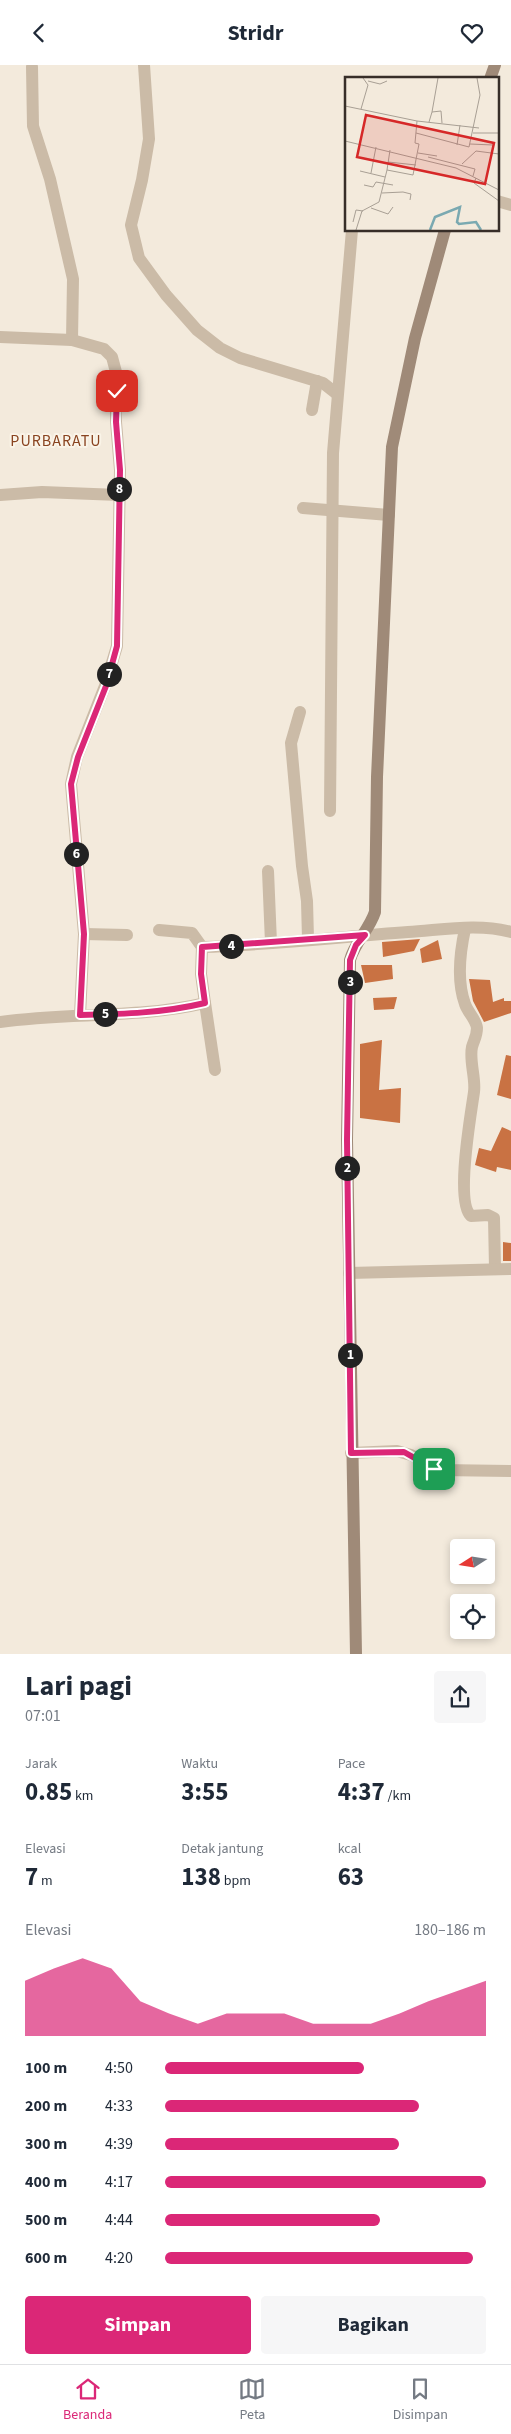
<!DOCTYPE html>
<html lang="id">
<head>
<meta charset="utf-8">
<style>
	body { margin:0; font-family:"Source Sans 3",sans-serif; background:#f6f6f7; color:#1f2937; height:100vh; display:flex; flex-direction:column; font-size:19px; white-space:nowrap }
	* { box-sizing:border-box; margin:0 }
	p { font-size:16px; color:#747a83 }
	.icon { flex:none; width:28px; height:28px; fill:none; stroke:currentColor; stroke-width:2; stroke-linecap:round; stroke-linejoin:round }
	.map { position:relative; height:1589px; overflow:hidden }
	.panel { display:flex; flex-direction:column; background:#fff; flex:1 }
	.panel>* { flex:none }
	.needle { width:32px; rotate:258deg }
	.buttons { position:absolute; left:450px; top:1474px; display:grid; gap:10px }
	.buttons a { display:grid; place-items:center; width:45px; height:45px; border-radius:5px; background:#fff; box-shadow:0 2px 8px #0003; font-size:25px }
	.pin { position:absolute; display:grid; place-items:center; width:42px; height:42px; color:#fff; margin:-21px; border-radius:10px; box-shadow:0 2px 8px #0006 }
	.km { position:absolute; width:25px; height:25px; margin:-12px; border-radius:50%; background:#222; color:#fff; font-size:14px; line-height:25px; text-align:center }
	.round { display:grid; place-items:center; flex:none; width:52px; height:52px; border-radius:5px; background:#f6f6f7 }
	.headline { display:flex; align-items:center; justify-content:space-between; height:85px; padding:0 25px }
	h1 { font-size:28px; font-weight:700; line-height:38px }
	.metrics { display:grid; grid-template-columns:repeat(3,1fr); gap:8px; height:85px; padding:5px 25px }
	.metrics div { display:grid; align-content:center }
	.metrics b { font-size:25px; font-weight:700 }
	.metrics small { font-size:14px; font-weight:400 }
	.metrics p { font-size:14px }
	.chart { height:140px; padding:10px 25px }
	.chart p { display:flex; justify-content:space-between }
	.chart svg { width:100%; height:90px; margin-top:5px; fill:#db2777; opacity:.7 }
	.button { display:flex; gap:10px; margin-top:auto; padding:10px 25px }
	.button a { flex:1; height:58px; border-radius:5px; background:#db2777; color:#fff; font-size:20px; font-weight:700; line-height:58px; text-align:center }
	.button a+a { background:#f6f6f7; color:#1f2937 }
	ul { padding:0 25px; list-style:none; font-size:16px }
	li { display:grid; grid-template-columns:80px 60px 1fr; align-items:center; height:38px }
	li i { height:12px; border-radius:6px; background:#db2777 }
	header { display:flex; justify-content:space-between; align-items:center; height:65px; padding:0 25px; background:#fff; font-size:22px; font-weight:700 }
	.menu { display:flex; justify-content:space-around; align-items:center; height:70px; border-top:1px solid #e0e1e3; background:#fff; font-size:14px; color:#747a83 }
	.menu a { display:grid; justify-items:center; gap:2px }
	.menu .active { color:#db2777 }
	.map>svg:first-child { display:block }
	.building { fill:#c97243 }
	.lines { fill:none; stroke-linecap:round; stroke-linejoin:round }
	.street { stroke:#cbbba7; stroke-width:12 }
	.secondary { stroke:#9f8a78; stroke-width:12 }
	.route-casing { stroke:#fff; stroke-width:10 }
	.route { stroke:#db2777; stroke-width:6 }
	.labels { text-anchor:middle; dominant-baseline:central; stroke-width:4; stroke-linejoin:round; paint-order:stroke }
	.quarter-label { font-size:16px; letter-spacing:1px; fill:#89431f; stroke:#faf4e8 }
	.inset-river { fill:none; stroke:#7aa9b1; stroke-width:2.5 }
	.inset-road { fill:none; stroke:#a89f94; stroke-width:1 }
	.view { fill:#d62828; fill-opacity:0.15; stroke:#d62828; stroke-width:2.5 }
	.inset-edge { fill:none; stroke:#372e28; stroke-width:2.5 }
</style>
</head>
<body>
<header><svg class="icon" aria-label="back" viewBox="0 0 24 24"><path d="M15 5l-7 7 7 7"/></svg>Stridr<svg class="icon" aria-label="heart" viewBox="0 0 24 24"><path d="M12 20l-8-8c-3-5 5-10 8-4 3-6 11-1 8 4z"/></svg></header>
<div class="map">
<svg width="511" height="1589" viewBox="0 0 511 1589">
	<rect width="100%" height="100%" fill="#f3eadc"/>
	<g class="building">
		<polygon points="420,874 414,886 383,892 382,877"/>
		<polygon points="438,875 442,894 422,898 420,884"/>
		<polygon points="361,900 392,900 393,914 365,918"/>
		<polygon points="469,914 490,915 493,937 504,933 504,936 511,936 511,948 484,957 473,936"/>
		<polygon points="397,932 394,944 374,945 373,933"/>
		<polygon points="382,975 379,1025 401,1023 400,1058 360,1053 360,979"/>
		<polygon points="506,990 511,991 511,1034 497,1030"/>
		<polygon points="502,1062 511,1066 511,1105 497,1102 496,1107 475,1100 479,1083 491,1086"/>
		<polygon points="503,1177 511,1178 511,1196 503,1196"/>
	</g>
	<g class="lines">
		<g class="street">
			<polyline points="144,0 149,74 142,115 131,160 139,193 166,230 197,265 220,283 240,293 323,318 337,329"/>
			<polyline points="32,2 33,61 50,114 73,214 72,275"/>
			<polyline points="497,136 511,140"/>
			<polyline points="0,272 72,275 104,284 112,292 116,307 116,357 120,405 117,581 105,621 77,692 71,719 84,869 80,950"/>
			<polyline points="312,345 317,316"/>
			<polyline points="0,430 42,427 119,430"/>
			<polyline points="303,443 389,450"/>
			<polyline points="300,647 291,678 302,801 307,836 308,874"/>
			<polyline points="330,746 333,388 352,165"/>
			<polyline points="268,806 271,878"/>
			<path d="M465 864C460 887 457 917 465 939 468 948 476 954 477 963 477 971 474 975 472 982 469 996 476 1013 474 1027 471 1049 455 1137 471 1151L488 1150 494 1153 495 1203"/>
			<polyline points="159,865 192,868 202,882"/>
			<polyline points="84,869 127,870"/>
			<polyline points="205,938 215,1005"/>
			<path d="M0 957C68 947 137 954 205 938L201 909 202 882C270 880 339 872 408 867 442 865 478 858 511 867"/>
			<polyline points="349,1208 511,1204"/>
			<polyline points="351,1388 397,1386 411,1390 440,1405 511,1406"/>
		</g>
		<g class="secondary">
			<polyline points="490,14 495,0"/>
			<path d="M356 1589 347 1075 350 895C355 877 369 865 375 847L377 712 392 382 415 273 445 165"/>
		</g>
	</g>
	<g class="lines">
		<g class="route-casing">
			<path id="route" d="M117 326 116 357 120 405 117 581 106 621 78 692 71 719 84 869 80 950C123 949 163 948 205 938L201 909 202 882 365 870 356 880 350 895 347 1075 351 1388 404 1387 434 1404"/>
		</g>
		<use href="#route" class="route"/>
	</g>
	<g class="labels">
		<g class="quarter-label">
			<text x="56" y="376">PURBARATU</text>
		</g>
	</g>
	<g transform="translate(345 12)">
		<rect width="154" height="154" fill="#f3eadc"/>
		<path class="inset-river" d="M85 153 90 140 115 130 112 145 114 147 131 145 136 153"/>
		<path class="inset-road" d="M23 4 35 7 42 4M0 29 72 44 134 51M16 32 23 8 18 1M87 35 93 1M84 45 87 35 96 34 97 46M71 56 124 70 135 18 132 1M128 56H154M0 64 111 91 154 113M125 67 148 68M112 68 115 48M73 76 92 79M83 80 130 92 128 99M43 85 71 88M117 87 131 74 154 77M42 93 45 73M15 94 40 100M26 96 31 70M131 101 129 106 154 124M19 108 28 110 31 105 48 108M37 116 58 115 66 117 65 123M26 131 43 137 48 130M8 145 11 133 18 134M11 153 17 134 34 125 42 93 68 98 74 67 70 66 72 44"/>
		<path class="view" d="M21 38 149 66 140 107 12 80Z"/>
		<rect width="154" height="154" class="inset-edge"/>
	</g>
</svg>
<div class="buttons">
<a><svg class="needle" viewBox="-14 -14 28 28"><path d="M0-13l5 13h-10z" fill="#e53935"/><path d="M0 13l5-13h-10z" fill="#747a83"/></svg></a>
<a><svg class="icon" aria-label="locate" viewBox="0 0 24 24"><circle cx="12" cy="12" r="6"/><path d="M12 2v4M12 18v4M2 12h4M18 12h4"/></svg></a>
</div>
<div class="pin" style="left:434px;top:1404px;background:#1e9e55"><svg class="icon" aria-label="arrive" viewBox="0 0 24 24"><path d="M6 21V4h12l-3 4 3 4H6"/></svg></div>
<div class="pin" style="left:117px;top:326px;background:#d93025"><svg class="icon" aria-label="check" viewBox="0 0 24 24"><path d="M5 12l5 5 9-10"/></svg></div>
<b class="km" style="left:350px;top:1290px">1</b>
<b class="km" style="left:347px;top:1103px">2</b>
<b class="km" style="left:350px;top:917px">3</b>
<b class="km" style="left:231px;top:881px">4</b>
<b class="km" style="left:105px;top:949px">5</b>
<b class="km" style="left:76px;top:789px">6</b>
<b class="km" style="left:109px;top:609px">7</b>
<b class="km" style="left:119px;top:424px">8</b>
</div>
<section class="panel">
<div class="headline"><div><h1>Lari pagi</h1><p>07:01</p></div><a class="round"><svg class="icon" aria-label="share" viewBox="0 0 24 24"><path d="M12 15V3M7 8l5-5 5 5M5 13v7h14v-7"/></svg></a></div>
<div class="metrics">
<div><p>Jarak</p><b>0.85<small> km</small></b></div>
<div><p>Waktu</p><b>3:55</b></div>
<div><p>Pace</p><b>4:37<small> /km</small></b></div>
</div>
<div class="metrics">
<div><p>Elevasi</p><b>7<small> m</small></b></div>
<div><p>Detak jantung</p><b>138<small> bpm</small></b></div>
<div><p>kcal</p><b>63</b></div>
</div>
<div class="chart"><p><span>Elevasi</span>180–186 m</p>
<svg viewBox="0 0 160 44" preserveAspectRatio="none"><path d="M0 44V17L10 11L20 6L30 11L40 27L50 33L60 38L70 33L80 33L90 33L100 38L110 38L120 38L130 33L140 27L150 22L160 17V44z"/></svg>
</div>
<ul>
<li><b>100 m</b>4:50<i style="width:62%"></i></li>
<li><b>200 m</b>4:33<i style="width:79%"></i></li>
<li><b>300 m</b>4:39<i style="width:73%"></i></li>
<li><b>400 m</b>4:17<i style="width:100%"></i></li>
<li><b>500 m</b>4:44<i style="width:67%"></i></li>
<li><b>600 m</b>4:20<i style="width:96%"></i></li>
</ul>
<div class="button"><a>Simpan</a><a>Bagikan</a></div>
</section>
<nav class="menu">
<a class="active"><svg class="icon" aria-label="home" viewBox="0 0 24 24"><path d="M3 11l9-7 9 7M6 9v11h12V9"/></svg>Beranda</a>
<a><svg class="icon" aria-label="map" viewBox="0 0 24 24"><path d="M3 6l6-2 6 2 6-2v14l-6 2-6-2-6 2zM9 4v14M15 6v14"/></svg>Peta</a>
<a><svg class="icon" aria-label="saved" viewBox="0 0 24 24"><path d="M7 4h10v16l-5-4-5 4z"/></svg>Disimpan</a>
</nav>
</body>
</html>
